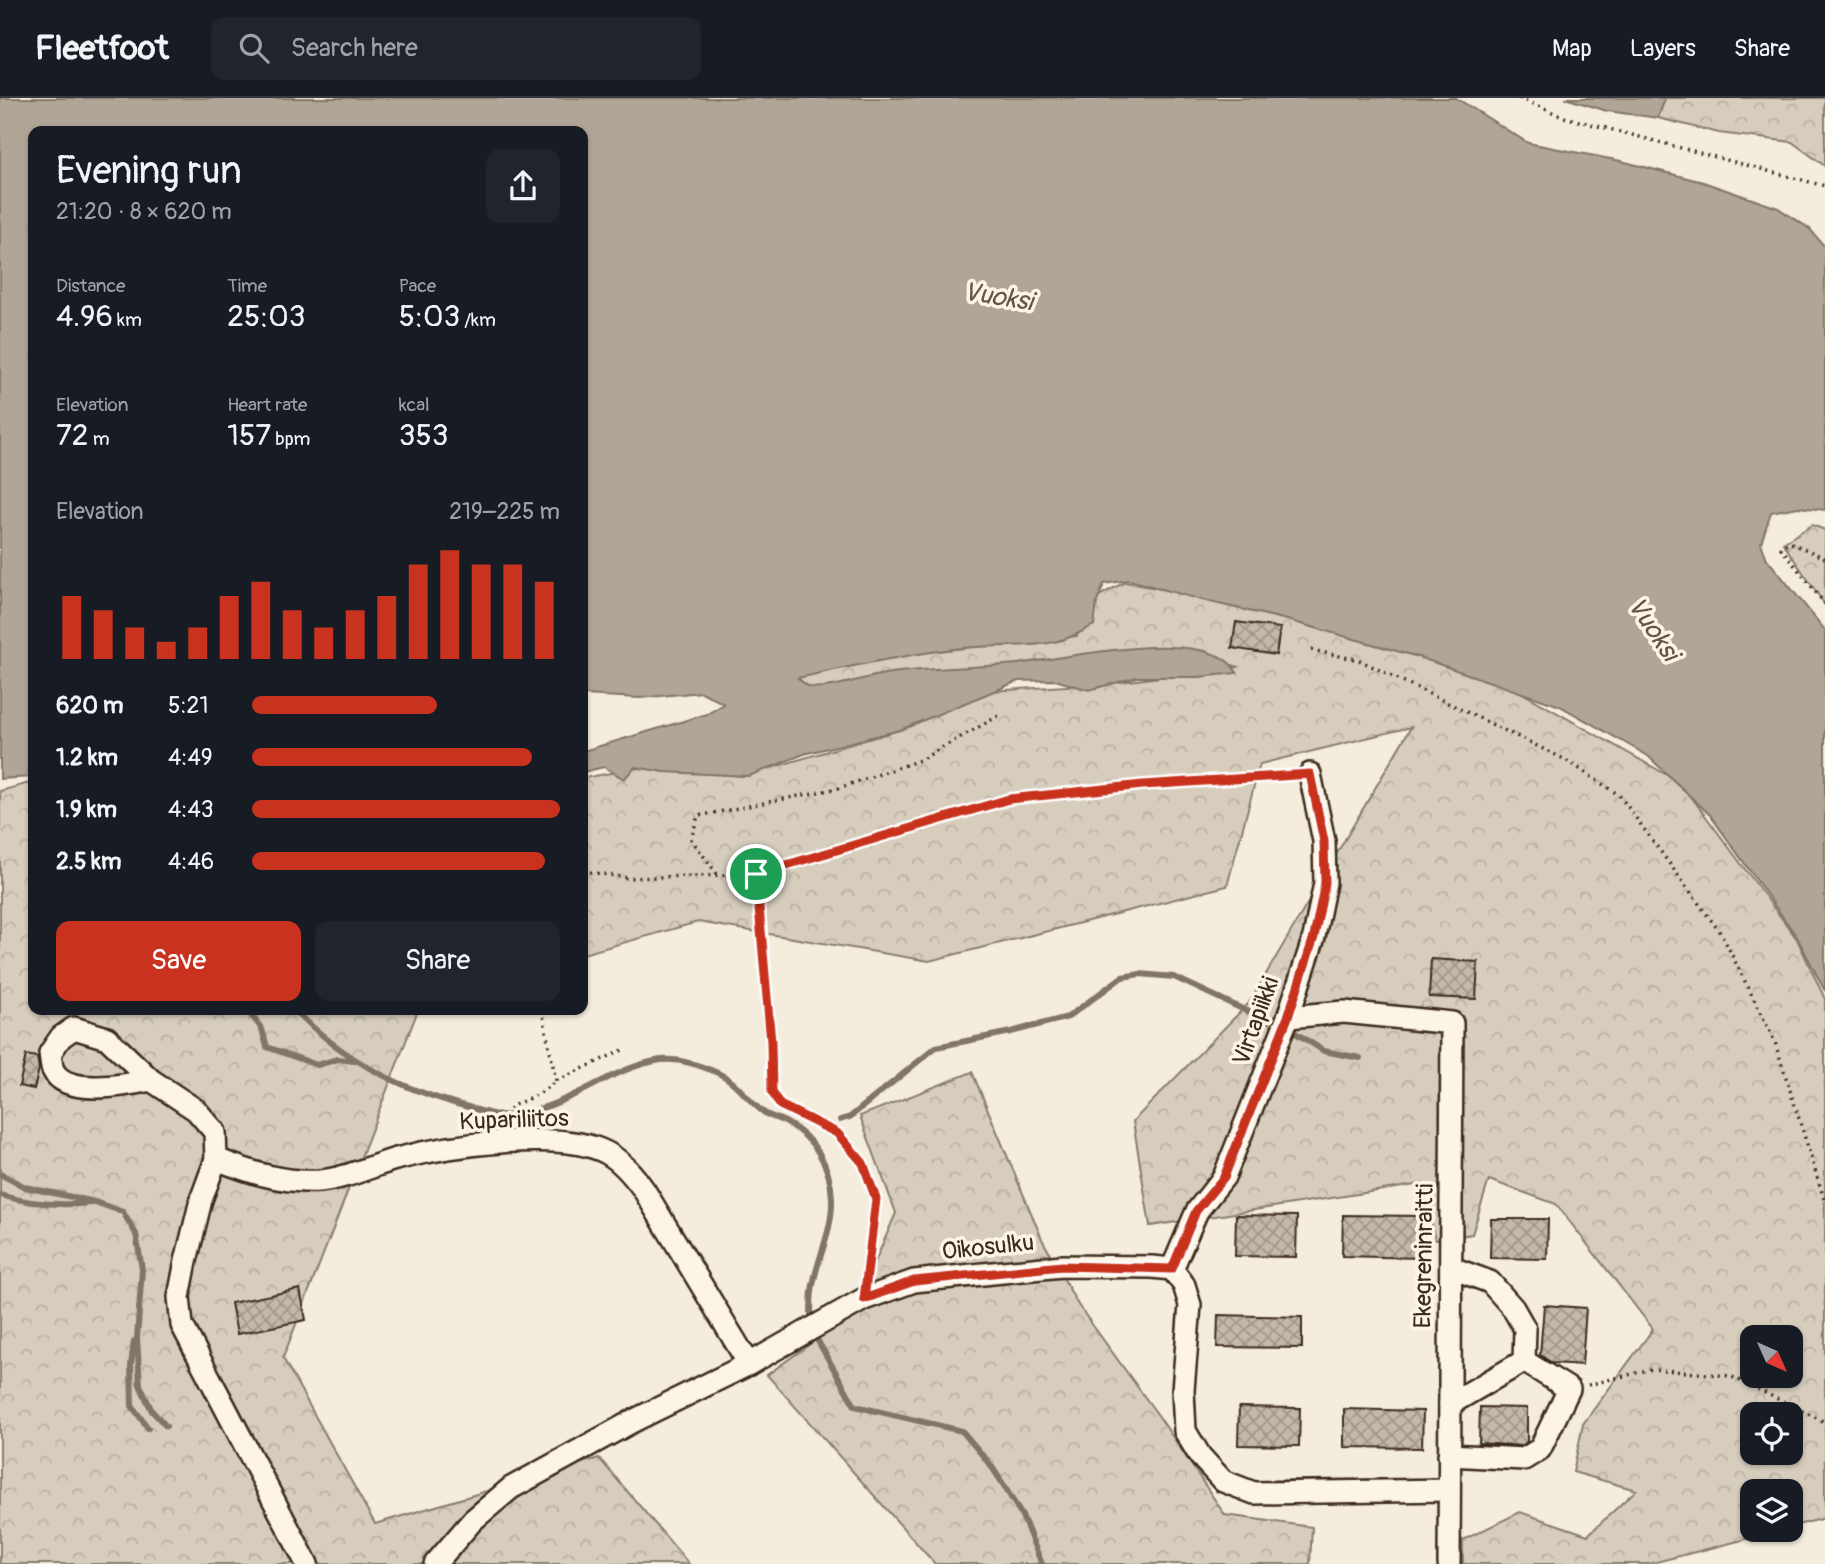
<!DOCTYPE html>
<html lang="en">
<head>
<meta charset="utf-8">
<style>
	body { margin:0; font-family:Pangolin,sans-serif; background:#20242c; color:#f1f3f6; height:100vh; display:flex; flex-direction:column; font-size:26px; white-space:nowrap }
	* { box-sizing:border-box; margin:0 }
	p { font-size:23px; color:#9ea1a6 }
	.icon { flex:none; width:38px; height:38px; fill:none; stroke:currentColor; stroke-width:2; stroke-linecap:round; stroke-linejoin:round }
	.map { position:relative; flex:1; overflow:hidden }
	.panel { position:absolute; left:28px; top:28px; width:560px; height:889px; display:flex; flex-direction:column; background:#171b24; border-radius:14px; box-shadow:0 2px 5px #0004 }
	.panel>* { flex:none }
	.needle { width:46px; rotate:135deg }
	.tools { position:absolute; left:1740px; top:1227px; display:grid; gap:14px }
	.tools a { display:grid; place-items:center; width:63px; height:63px; border-radius:14px; background:#171b24; box-shadow:0 2px 5px #0004; font-size:35px }
	.pin { position:absolute; display:grid; place-items:center; width:60px; height:60px; color:#fff; margin:-30px; border:4px solid #fff; border-radius:50%; box-shadow:0 2px 7px #0007 }
	.round { display:grid; place-items:center; flex:none; width:74px; height:74px; border-radius:14px; background:#20242c }
	.overview { display:flex; align-items:center; justify-content:space-between; height:119px; padding:0 28px }
	h1 { font-size:38px; font-weight:600; line-height:52px }
	.stats { display:grid; grid-template-columns:repeat(3,1fr); gap:10px; height:119px; padding:7px 28px }
	.stats div { display:grid; align-content:center }
	.stats b { font-size:30px; font-weight:600 }
	.stats small { font-size:19px; font-weight:400 }
	.stats p { font-size:19px }
	.chart { height:196px; padding:14px 28px }
	.chart p { display:flex; justify-content:space-between }
	.chart svg { width:100%; height:126px; margin-top:7px; stroke:#c8321e; stroke-width:6 }
	.primary-button { display:flex; gap:14px; margin-top:auto; padding:14px 28px }
	.primary-button a { flex:1; height:80px; border-radius:14px; background:#c8321e; color:#fff; font-size:28px; font-weight:600; line-height:80px; text-align:center }
	.primary-button a+a { background:#20242c; color:#f1f3f6 }
	ul { padding:0 28px; list-style:none; font-size:23px }
	li { display:grid; grid-template-columns:112px 84px 1fr; align-items:center; height:52px }
	li i { height:18px; border-radius:9px; background:#c8321e }
	header { display:flex; align-items:center; gap:42px; box-sizing:border-box; height:98px; padding:0 35px; background:#171b24; border-bottom:2px solid #363941 }
	header strong { font-size:33px }
	nav { display:flex; gap:38px; margin-inline-start:auto; font-size:24px }
	.search { width:490px; height:63px; background:#20242c; display:flex; align-items:center; gap:18px; box-sizing:border-box; padding:0 24px; border-radius:14px; color:#9ea1a6; font-size:26px }
	.map>svg:first-child { display:block }
	.forest { fill:url(#forest-crowns); stroke:#887c6e; stroke-width:2; fill-rule:evenodd }
	.water { fill:#b0a596; stroke:#817466; stroke-width:2 }
	.lines { fill:none; stroke-linecap:round; stroke-linejoin:round }
	.stream { stroke:#817466; stroke-width:6 }
	.building { fill:url(#building-cross-hatch); stroke:#3b2a1e; stroke-width:2 }
	.minor-casing { stroke:#3b2a1e; stroke-width:26 }
	.path { stroke:#3b2a1e; stroke-width:3.5; stroke-dasharray:2 5; stroke-linecap:butt }
	.minor { stroke:#fcf5e5; stroke-width:21 }
	.route-casing { stroke:#fff; stroke-width:14 }
	.route { stroke:#c8321e; stroke-width:9 }
	.labels { text-anchor:middle; dominant-baseline:central; stroke-width:7; stroke-linejoin:round; paint-order:stroke }
	.street-label { font-size:24px; fill:#3b2a1e; stroke:#fcf5e5 }
	.water-label { font-size:26px; font-style:italic; fill:#645548; stroke:#fcf5e5 }
</style>
</head>
<body>
<header>
<strong>Fleetfoot</strong>
<div class="search"><svg class="icon" aria-label="search" viewBox="0 0 24 24"><circle cx="10" cy="10" r="6"/><path d="M15 15l6 6"/></svg>Search here</div>
<nav><a>Map</a><a>Layers</a><a>Share</a></nav>
</header>
<div class="map">
<svg width="1825" height="1466" viewBox="0 0 1825 1466">
	<defs>
		<pattern id="forest-crowns" width="20" height="18" patternUnits="userSpaceOnUse" patternTransform="scale(1.75)"><rect width="20" height="18" fill="#d6cdbd"/><path d="M2 6a3 3 0 1 1 6 0M12 15a3 3 0 1 1 6 0" fill="none" stroke="#b9b0a2"/></pattern>
		<pattern id="building-cross-hatch" width="8" height="8" patternUnits="userSpaceOnUse" patternTransform="scale(1.75)"><rect width="8" height="8" fill="#c3b9aa"/><path d="M0 0l8 8M0 8l8-8" fill="none" stroke="#a0978a"/></pattern>
	</defs>
	<rect width="100%" height="100%" fill="#f4eddd"/>
	<filter id="ink" filterUnits="userSpaceOnUse"><feTurbulence type="fractalNoise" baseFrequency=".0143" numOctaves="2"/><feDisplacementMap in="SourceGraphic" scale="14" xChannelSelector="R" yChannelSelector="G"/><feConvolveMatrix kernelMatrix="1 2 1 2 8 2 1 2 1" color-interpolation-filters="sRGB"/></filter>
	<g filter="url(#ink)">
		<g class="forest">
			<polygon points="1665,0 1825,0 1825,68 1792,44 1719,35 1658,20"/>
			<polygon points="1812,427 1825,432 1825,507 1783,445"/>
			<path d="M1125 484 1266 512 1417 553 1510 588 1681 685 1797 841 1825 901V1420L1790 1429V1393H1752V1432H1782L1648 1466H1463V1442L1520 1414 1588 1437 1636 1392 1573 1374 1583 1326 1653 1231 1556 1106 1489 1082 1472 1136 1435 1142 1422 1086 1150 1128 1133 1023 1249 905 1411 629 1260 666 1227 788 929 863 698 824 583 856V680L639 670 744 678 912 628 934 611 974 594 1113 585 1239 569 1206 560 785 598 775 585 851 562 1077 538 1095 500ZM1752 1239H1790V1278H1752ZM1752 1316H1790V1354H1752Z"/>
			<polygon points="33,684 33,912 418,912 283,1260 375,1426 599,1360 689,1466 0,1466 0,693"/>
			<polygon points="972,974 1042,1141 1078,1207 1160,1320 1225,1417 1312,1429 1310,1466 935,1466 767,1277 853,1215 896,1115 860,1018"/>
		</g>
		<g class="water">
			<path d="M0 0H1456L1528 45 1621 63 1703 84 1778 110 1810 131 1825 149V412L1798 409 1771 414 1761 445 1767 461 1825 532V893L1797 839 1710 717 1648 658 1560 608 1418 559 1287 522 1202 502 1129 482 1104 486 1097 504 1094 527C1081 534 1069 541 1054 544 1027 550 991 547 962 550 907 556 851 568 798 580 801 583 807 588 811 589 828 592 866 579 884 576 928 569 973 570 1017 566 1063 561 1212 525 1237 575L1199 579H1137L1089 592 1055 582 1018 583 900 632 804 656 749 678 664 674 635 669 624 681 604 669 583 674V653L707 616 724 606 702 594 640 600 583 597V33H33V679L0 681Z"/>
			<polygon points="1565,0 1665,0 1658,20 1607,13"/>
		</g>
		<g class="lines">
			<g class="stream">
				<polyline points="247,912 262,931 267,949 317,967 338,961 354,963"/>
				<path d="M295 912C341 960 394 988 457 1006 470 1009 484 1015 498 1017 512 1019 526 1015 539 1011 581 999 618 968 661 962 679 960 702 968 718 975 738 984 748 1004 766 1016 772 1019 779 1021 785 1024 814 1039 831 1067 832 1101 833 1134 816 1162 812 1193 811 1202 811 1211 811 1220"/>
				<polyline points="1294,934 1324,953 1360,960"/>
				<polyline points="840,1022 850,1019 936,949 1011,934 1068,919 1122,879 1140,876 1174,879 1268,923"/>
				<polyline points="0,1076 25,1089 95,1104 123,1114 136,1136 142,1171 137,1240 140,1287 152,1313 166,1328"/>
				<path d="M0 1097C30 1106 60 1108 91 1105"/>
				<polyline points="815,1238 855,1308 962,1333 990,1366 1003,1386 1022,1418 1042,1466"/>
				<polyline points="134,1243 131,1267 132,1308 148,1330"/>
			</g>
		</g>
		<g class="building">
			<polygon points="1236,524 1280,530 1276,557 1232,550"/>
			<polygon points="1431,861 1478,864 1476,901 1429,899"/>
			<polygon points="26,957 37,959 39,971 34,991 19,988"/>
			<polygon points="1236,1117 1297,1118 1296,1159 1235,1158"/>
			<polygon points="1343,1117 1422,1118 1422,1160 1342,1158"/>
			<polygon points="1491,1121 1548,1121 1547,1161 1490,1160"/>
			<polygon points="300,1191 306,1222 237,1236 231,1205"/>
			<polygon points="1544,1207 1586,1210 1582,1267 1552,1265 1540,1257"/>
			<polygon points="1218,1217 1302,1219 1302,1250 1217,1249"/>
			<polygon points="1239,1309 1300,1310 1299,1348 1238,1347"/>
			<polygon points="1480,1309 1527,1310 1527,1344 1521,1348 1479,1345"/>
			<polygon points="1344,1311 1423,1313 1422,1350 1344,1349"/>
		</g>
		<g class="lines">
			<g class="minor-casing">
				<g id="minor">
					<polyline points="1288,919 1344,914 1452,925 1449,1466"/>
					<path d="M151 982C127 987 66 999 53 972 51 967 51 960 50 955L61 939 74 930 107 940 151 982 196 1012 215 1034 216 1061C250 1074 281 1085 319 1083 345 1081 371 1068 396 1061 445 1048 562 1030 607 1055 623 1064 634 1078 644 1092L749 1266"/>
					<polyline points="216,1061 201,1102 186,1163 179,1199 182,1227 307,1466"/>
					<polyline points="1452,1170 1490,1184 1513,1210 1525,1231 1524,1263"/>
					<polyline points="1172,1171 1197,1113 1224,1079 1288,919 1314,839 1325,785 1324,743 1310,676"/>
					<polyline points="1449,1357 1524,1361 1540,1351 1569,1291 1524,1263 1450,1306"/>
					<polyline points="435,1466 473,1422 511,1390 633,1323 749,1266 864,1201 914,1183 1062,1168 1152,1169 1172,1171 1184,1187 1190,1207 1183,1292 1185,1333 1200,1358 1223,1383 1254,1395 1448,1392"/>
				</g>
			</g>
			<g class="path">
				<polyline points="1519,0 1564,19 1825,88"/>
				<polyline points="1825,460 1789,444 1781,450 1825,506"/>
				<polyline points="1311,552 1359,562 1566,662 1619,697 1722,837 1775,944 1825,1104"/>
				<polyline points="583,773 628,780 756,776 1009,701 1143,687 1291,677"/>
				<polyline points="717,776 691,741 698,718 839,690 920,662 1000,617"/>
				<polyline points="756,776 771,944 772,994 780,1007 837,1035 863,1065 875,1101 867,1178"/>
				<polyline points="542,912 556,983"/>
				<polyline points="502,1023 512,1008 539,996 556,983 625,951"/>
				<polyline points="1588,1287 1652,1271 1730,1278 1825,1324"/>
			</g>
			<use href="#minor" class="minor"/>
		</g>
	</g>
	<g class="lines" filter="url(#ink)">
		<g class="route-casing">
			<polygon id="route" points="1310,676 1324,743 1325,785 1314,839 1288,919 1224,1079 1196,1113 1172,1171 1062,1168 914,1183 864,1201 876,1101 863,1065 837,1035 780,1007 772,994 771,944 756,776 1009,701 1143,687"/>
		</g>
		<use href="#route" class="route"/>
	</g>
	<g class="labels">
		<g class="street-label">
			<text transform="translate(1256 923) rotate(-70)">Virtapiikki</text>
			<text transform="translate(514 1022) rotate(-2)">Kupariliitos</text>
			<text transform="translate(988 1149) rotate(-6)">Oikosulku</text>
			<text transform="translate(1424 1158) rotate(-89)">Ekegreninraitti</text>
		</g>
		<g class="water-label">
			<text transform="translate(998 199) rotate(9)">Vuoksi</text>
			<text transform="translate(1653 531) rotate(56)">Vuoksi</text>
		</g>
	</g>
</svg>
<div class="tools">
<a><svg class="needle" viewBox="-14 -14 28 28"><path d="M0-13l5 13h-10z" fill="#e53935"/><path d="M0 13l5-13h-10z" fill="#9ea1a6"/></svg></a>
<a><svg class="icon" aria-label="locate" viewBox="0 0 24 24"><circle cx="12" cy="12" r="6"/><path d="M12 2v4M12 18v4M2 12h4M18 12h4"/></svg></a>
<a><svg class="icon" aria-label="layers" viewBox="0 0 24 24"><path d="M12 4l9 5-9 5-9-5zM3 14l9 5 9-5"/></svg></a>
</div>
<div class="pin" style="left:756px;top:776px;background:#1e9e55"><svg class="icon" aria-label="arrive" viewBox="0 0 24 24"><path d="M6 21V4h12l-3 4 3 4H6"/></svg></div>
<section class="panel">
<div class="overview"><div><h1>Evening run</h1><p>21:20 · 8 × 620 m</p></div><a class="round"><svg class="icon" aria-label="share" viewBox="0 0 24 24"><path d="M12 15V3M7 8l5-5 5 5M5 13v7h14v-7"/></svg></a></div>
<div class="stats">
<div><p>Distance</p><b>4.96<small> km</small></b></div>
<div><p>Time</p><b>25:03</b></div>
<div><p>Pace</p><b>5:03<small> /km</small></b></div>
</div>
<div class="stats">
<div><p>Elevation</p><b>72<small> m</small></b></div>
<div><p>Heart rate</p><b>157<small> bpm</small></b></div>
<div><p>kcal</p><b>353</b></div>
</div>
<div class="chart"><p><span>Elevation</span>219–225 m</p>
<svg viewBox="0 0 160 44" preserveAspectRatio="none"><path d="M5 44V22M15 44V27M25 44V33M35 44V38M45 44V33M55 44V22M65 44V17M75 44V27M85 44V33M95 44V27M105 44V22M115 44V11M125 44V6M135 44V11M145 44V11M155 44V17"/></svg>
</div>
<ul>
<li><b>620 m</b>5:21<i style="width:60%"></i></li>
<li><b>1.2 km</b>4:49<i style="width:91%"></i></li>
<li><b>1.9 km</b>4:43<i style="width:100%"></i></li>
<li><b>2.5 km</b>4:46<i style="width:95%"></i></li>
</ul>
<div class="primary-button"><a>Save</a><a>Share</a></div>
</section>
</div>
</body>
</html>
